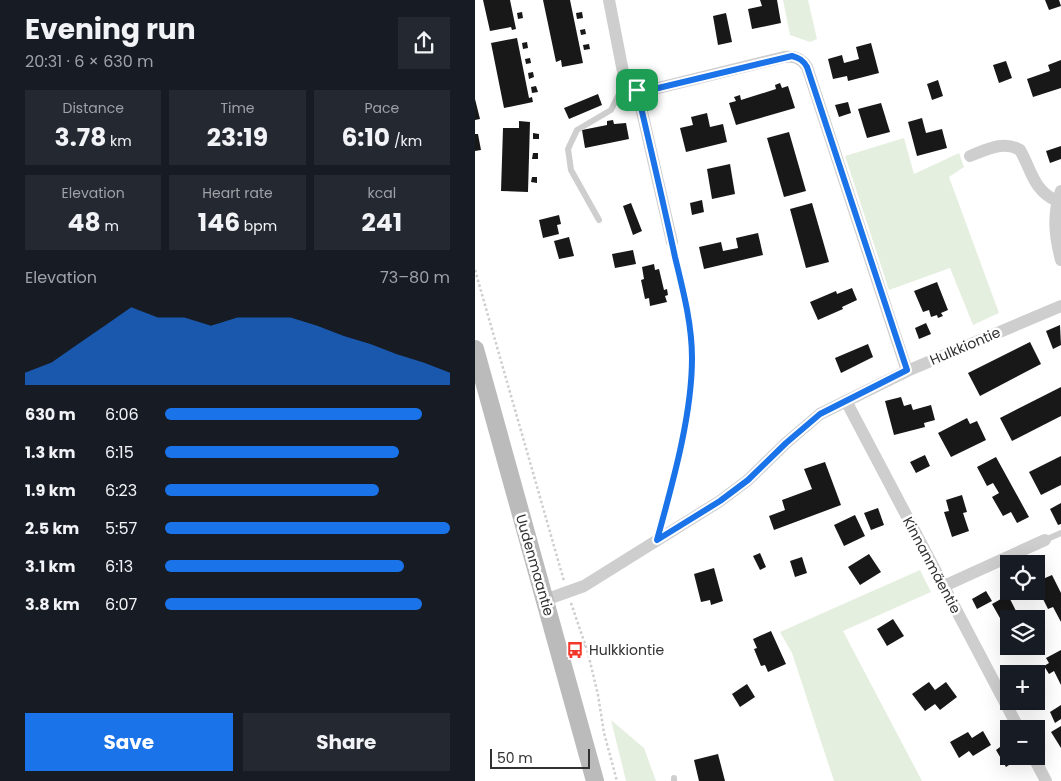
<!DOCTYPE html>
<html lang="en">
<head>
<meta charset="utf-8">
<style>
	body { margin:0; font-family:Poppins,sans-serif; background:#242831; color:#f1f3f6; height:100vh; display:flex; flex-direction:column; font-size:19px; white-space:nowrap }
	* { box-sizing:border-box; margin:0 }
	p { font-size:16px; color:#9ea1a6 }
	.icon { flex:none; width:28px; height:28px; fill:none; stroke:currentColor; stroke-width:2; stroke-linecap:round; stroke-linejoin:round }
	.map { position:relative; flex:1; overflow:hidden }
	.panel { display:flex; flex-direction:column; background:#171b24; width:475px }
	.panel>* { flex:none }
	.tools { position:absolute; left:525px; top:555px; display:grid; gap:10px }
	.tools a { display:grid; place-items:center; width:45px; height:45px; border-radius:0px; background:#171b24; box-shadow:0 5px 20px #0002; font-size:25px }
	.scale { position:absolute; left:15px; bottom:12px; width:100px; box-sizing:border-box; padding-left:5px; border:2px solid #313131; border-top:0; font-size:14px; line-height:18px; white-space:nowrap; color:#313131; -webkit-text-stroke:4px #fff; paint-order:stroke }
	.pin { position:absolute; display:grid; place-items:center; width:42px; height:42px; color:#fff; margin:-21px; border-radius:10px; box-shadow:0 2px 8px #0006 }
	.round { display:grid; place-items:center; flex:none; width:52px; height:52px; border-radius:0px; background:#242831 }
	.overview { display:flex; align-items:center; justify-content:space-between; height:85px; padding:0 25px }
	h1 { font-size:28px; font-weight:700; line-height:38px }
	.metrics { display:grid; grid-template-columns:repeat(3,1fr); gap:8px; height:85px; padding:5px 25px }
	.metrics div { display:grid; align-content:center; border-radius:0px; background:#242831; text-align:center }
	.metrics b { font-size:25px; font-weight:700 }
	.metrics small { font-size:14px; font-weight:400 }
	.metrics p { font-size:14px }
	.chart { height:140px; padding:10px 25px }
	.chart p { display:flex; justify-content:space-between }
	.chart svg { width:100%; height:90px; margin-top:5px; fill:#1a73e8; opacity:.7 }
	.action { display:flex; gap:10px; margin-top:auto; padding:10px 25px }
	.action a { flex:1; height:58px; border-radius:0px; background:#1a73e8; color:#fff; font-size:20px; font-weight:700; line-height:58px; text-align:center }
	.action a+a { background:#242831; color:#f1f3f6 }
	ul { padding:0 25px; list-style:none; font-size:16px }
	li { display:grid; grid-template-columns:80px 60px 1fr; align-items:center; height:38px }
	li i { height:12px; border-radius:6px; background:#1a73e8 }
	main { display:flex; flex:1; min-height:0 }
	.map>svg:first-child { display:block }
	.green { fill:#e5efdf }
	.building { fill:#181818 }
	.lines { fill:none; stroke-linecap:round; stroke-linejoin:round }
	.path { stroke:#cecece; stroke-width:2.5; stroke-dasharray:2.5 2.5; stroke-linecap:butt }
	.lane { stroke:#cecece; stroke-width:6 }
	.street { stroke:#cecece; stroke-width:12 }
	.secondary { stroke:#bbb; stroke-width:18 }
	.route-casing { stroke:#fff; stroke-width:10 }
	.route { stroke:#1a73e8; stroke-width:6 }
	.labels { text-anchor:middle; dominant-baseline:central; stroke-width:5; stroke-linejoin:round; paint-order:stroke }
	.street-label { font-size:14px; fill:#313131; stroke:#fff }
	.poi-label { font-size:14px; fill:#313131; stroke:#fff; text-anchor:start }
</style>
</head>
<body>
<main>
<section class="panel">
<div class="overview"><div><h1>Evening run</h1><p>20:31 · 6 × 630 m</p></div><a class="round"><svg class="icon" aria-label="share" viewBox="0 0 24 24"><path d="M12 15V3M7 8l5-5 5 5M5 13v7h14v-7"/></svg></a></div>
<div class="metrics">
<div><p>Distance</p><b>3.78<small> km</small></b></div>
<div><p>Time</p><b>23:19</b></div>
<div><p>Pace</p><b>6:10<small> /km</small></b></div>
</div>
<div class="metrics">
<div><p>Elevation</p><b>48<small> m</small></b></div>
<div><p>Heart rate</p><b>146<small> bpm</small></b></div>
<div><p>kcal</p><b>241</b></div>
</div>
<div class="chart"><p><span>Elevation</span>73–80 m</p>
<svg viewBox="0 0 160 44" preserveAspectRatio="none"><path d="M0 44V38L10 33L20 24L30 15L40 6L50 11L60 11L70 15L80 11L90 11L100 11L110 15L120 20L130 24L140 29L150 33L160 38V44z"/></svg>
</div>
<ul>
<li><b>630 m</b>6:06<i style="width:90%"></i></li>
<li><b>1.3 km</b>6:15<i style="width:82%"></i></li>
<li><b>1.9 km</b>6:23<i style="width:75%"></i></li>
<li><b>2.5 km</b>5:57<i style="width:100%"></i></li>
<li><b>3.1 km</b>6:13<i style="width:84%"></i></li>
<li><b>3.8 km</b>6:07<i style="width:90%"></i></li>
</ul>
<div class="action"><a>Save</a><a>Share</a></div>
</section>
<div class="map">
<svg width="586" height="781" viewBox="0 0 586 781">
	<rect width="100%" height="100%" fill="#fff"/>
	<g class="green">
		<polygon points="308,0 333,0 342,39 335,42 315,35"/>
		<polygon points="429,138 439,174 484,153 489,167 474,177 524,313 498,325 475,268 414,290 370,156"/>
		<polygon points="445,570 456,592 368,631 447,781 359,781 317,653 305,632"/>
		<polygon points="136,720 169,748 181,781 151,781"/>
	</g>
	<g class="building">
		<polygon points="8,0 35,0 41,29 37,30 36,27 15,31"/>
		<polygon points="68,0 95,0 108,63 87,67 86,60 81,62"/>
		<polygon points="285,0 302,0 306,23 277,29 273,9 287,6"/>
		<polygon points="570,0 584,0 586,6 574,10"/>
		<polygon points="47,12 48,18 43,19 42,13"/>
		<polygon points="107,12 108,18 102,19 101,13"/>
		<polygon points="251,13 257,42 243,45 238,16"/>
		<polygon points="110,29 111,34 106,35 105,30"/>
		<polygon points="42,38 54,98 57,97 58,102 29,108 16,43"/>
		<polygon points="52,42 53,48 48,49 47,43"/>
		<polygon points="396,43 404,73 373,81 372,76 358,79 353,59 367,55 369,63 384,59 381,47"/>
		<polygon points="114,44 115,49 109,50 108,45"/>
		<polygon points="55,58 56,63 51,64 50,59"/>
		<polygon points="586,60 586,88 558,97 552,79 575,71 573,65"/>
		<polygon points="531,61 537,78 524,83 518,65"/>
		<polygon points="58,72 59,77 54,79 53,73"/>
		<polygon points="463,80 468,96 457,100 452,84"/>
		<polygon points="305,83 307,88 313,86 320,108 261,125 254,103 261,101 259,97 265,95 266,100 301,89 300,85"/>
		<polygon points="61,86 63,92 57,93 56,87"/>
		<polygon points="123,94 127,105 94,119 89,108"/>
		<polygon points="0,99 5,119 0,120"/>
		<polygon points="373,102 376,113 364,117 360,105"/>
		<polygon points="406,103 415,132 392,138 383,109"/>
		<polygon points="232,113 235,127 248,124 252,142 211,152 205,128 218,125 216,117"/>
		<polygon points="447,118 451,133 467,129 472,148 442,156 433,122"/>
		<polygon points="138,120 139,124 151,123 154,139 110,148 107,130 132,125 132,121"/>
		<polygon points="44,121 55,122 53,192 26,191 28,128 44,128"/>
		<polygon points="314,132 331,191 309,197 292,138"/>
		<polygon points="58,133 64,134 64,139 58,139"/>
		<polygon points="0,134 3,134 6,150 0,151"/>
		<polygon points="586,146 586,159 575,163 571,151"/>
		<polygon points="58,153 63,153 63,159 57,159"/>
		<polygon points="255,164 260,194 237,199 232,169"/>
		<polygon points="57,177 62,177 62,183 56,182"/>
		<polygon points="227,200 229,212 217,215 215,203"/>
		<polygon points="156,203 167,231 158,235 148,206"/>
		<polygon points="337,203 354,262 331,268 315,209"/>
		<polygon points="84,215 86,224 82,225 84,234 68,238 64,220"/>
		<polygon points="283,233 288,255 229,269 224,247 246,242 248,251 263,248 261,238"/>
		<polygon points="94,237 99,256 84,259 79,241"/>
		<polygon points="158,250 161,264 140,268 137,254"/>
		<polygon points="179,264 180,270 184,269 189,290 192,289 193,295 190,296 192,302 175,306 174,298 170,299 166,280 169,279 167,267"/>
		<polygon points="462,282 473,310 466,313 468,316 463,318 462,315 456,317 454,310 448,312 439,291"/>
		<polygon points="377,288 382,300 367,307 368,309 343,320 335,302 361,291 362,294"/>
		<polygon points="451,323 456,334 444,339 440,328"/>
		<polygon points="585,325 586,345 578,349 571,331"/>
		<polygon points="555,342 566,364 505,396 493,373"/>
		<polygon points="393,344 398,357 366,373 360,358"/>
		<polygon points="586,387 586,416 537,441 525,418"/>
		<polygon points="426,397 429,406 436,404 438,410 456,405 460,420 449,423 450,427 419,435 410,401"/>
		<polygon points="492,418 495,424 502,421 511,440 476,457 463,433"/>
		<polygon points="450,455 455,466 441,473 435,462"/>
		<polygon points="586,456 586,485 566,495 554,472"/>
		<polygon points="521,457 554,517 542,523 536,512 528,516 517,497 524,493 518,483 512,486 502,467"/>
		<polygon points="350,462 366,505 299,530 294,516 310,510 307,500 337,489 329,469"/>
		<polygon points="487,495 492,512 488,513 494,531 477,537 469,512 474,511 471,500"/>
		<polygon points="586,503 586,524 583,525 575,509"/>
		<polygon points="403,508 409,525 396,530 389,513"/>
		<polygon points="380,515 390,536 369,546 359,525"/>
		<polygon points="285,553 291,567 285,570 278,556"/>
		<polygon points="394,554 406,572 385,585 373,567"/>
		<polygon points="327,557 332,573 320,577 315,561"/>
		<polygon points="239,568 248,601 236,605 235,600 226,602 219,574"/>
		<polygon points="577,575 586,593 586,622 578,607 573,609 561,585 561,582"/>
		<polygon points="511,591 517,601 502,609 497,599"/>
		<polygon points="533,595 545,619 534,619 534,634 517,604"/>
		<polygon points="418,619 429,636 412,646 402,629"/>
		<polygon points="296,631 311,664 293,672 290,665 286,666 279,649 282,648 278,639"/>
		<polygon points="540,646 551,646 543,651"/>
		<polygon points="586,650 586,685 579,671 574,674 569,666 574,663 571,658"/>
		<polygon points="454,682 460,690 471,682 482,697 465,710 460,704 450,711 437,694"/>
		<polygon points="272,684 280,697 265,707 257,694"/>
		<polygon points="586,705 586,719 580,723 575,712"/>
		<polygon points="586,726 586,748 576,732"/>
		<polygon points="508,731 516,745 498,756 494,751 484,758 475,742 493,732 497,738"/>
		<polygon points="529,744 534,751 534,756 537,756 540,761 531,767 521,750"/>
		<polygon points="243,754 250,781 224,781 219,760"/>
	</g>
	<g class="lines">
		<g class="path">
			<polyline points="0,270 89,581"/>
			<path d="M187 523C200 472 217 411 217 358 217 323 207 288 199 253"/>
			<polyline points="96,603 113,653 123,695 129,733 142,781"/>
			<polyline points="100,650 110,645"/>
		</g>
		<g class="lane">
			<polyline points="124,220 96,170 93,149 102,130 136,110 146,90 149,78"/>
			<polyline points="570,540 586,533"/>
			<polyline points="199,778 199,781"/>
		</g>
		<g class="street">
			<path d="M134 0 149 77C154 89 162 92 175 90L309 57C320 56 326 58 332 67L432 371"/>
			<polyline points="162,90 197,242"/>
			<path d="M495 156C511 150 528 140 545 150 557 171 558 190 582 201"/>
			<path d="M586 191C577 214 580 237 586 260"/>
			<polyline points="371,401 544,729"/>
			<polyline points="469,586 570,540"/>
			<polyline points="70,600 109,586 245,501 273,480 311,443 345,414 432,371 586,306"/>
			<polyline points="558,756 571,781"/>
		</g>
		<polyline class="secondary" points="0,349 120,781"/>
	</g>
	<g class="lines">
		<g class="route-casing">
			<path id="route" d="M317 56C324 58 328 60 332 67L432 370 345 414 311 443 273 480 245 501 182 540C197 485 217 416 217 358 217 324 208 290 200 257 188 201 175 146 162 90H175Z"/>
		</g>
		<use href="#route" class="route"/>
	</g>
	<defs>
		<g id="bus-bare" transform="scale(1.35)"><path d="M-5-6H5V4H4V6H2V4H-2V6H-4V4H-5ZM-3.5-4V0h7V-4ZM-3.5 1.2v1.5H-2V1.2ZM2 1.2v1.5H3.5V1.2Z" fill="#f23629" stroke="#fff" stroke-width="2.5" paint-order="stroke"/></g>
	</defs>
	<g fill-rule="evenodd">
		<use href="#bus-bare" x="100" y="650"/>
	</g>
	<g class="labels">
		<g class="street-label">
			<text transform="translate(490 346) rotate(-23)">Hulkkiontie</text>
			<text transform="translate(60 565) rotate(74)">Uudenmaantie</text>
			<text transform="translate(457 565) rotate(62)">Kinnanmäentie</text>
		</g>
		<g class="poi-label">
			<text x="114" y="650">Hulkkiontie</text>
		</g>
	</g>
</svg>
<div class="tools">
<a><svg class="icon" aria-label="locate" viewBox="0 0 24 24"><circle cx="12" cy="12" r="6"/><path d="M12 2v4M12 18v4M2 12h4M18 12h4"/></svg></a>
<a><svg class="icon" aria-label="layers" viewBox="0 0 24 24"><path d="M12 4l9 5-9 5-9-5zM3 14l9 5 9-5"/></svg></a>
<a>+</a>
<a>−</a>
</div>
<div class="scale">50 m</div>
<div class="pin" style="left:162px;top:90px;background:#1e9e55"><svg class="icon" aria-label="arrive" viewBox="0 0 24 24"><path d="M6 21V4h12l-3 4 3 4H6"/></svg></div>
</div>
</main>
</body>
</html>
